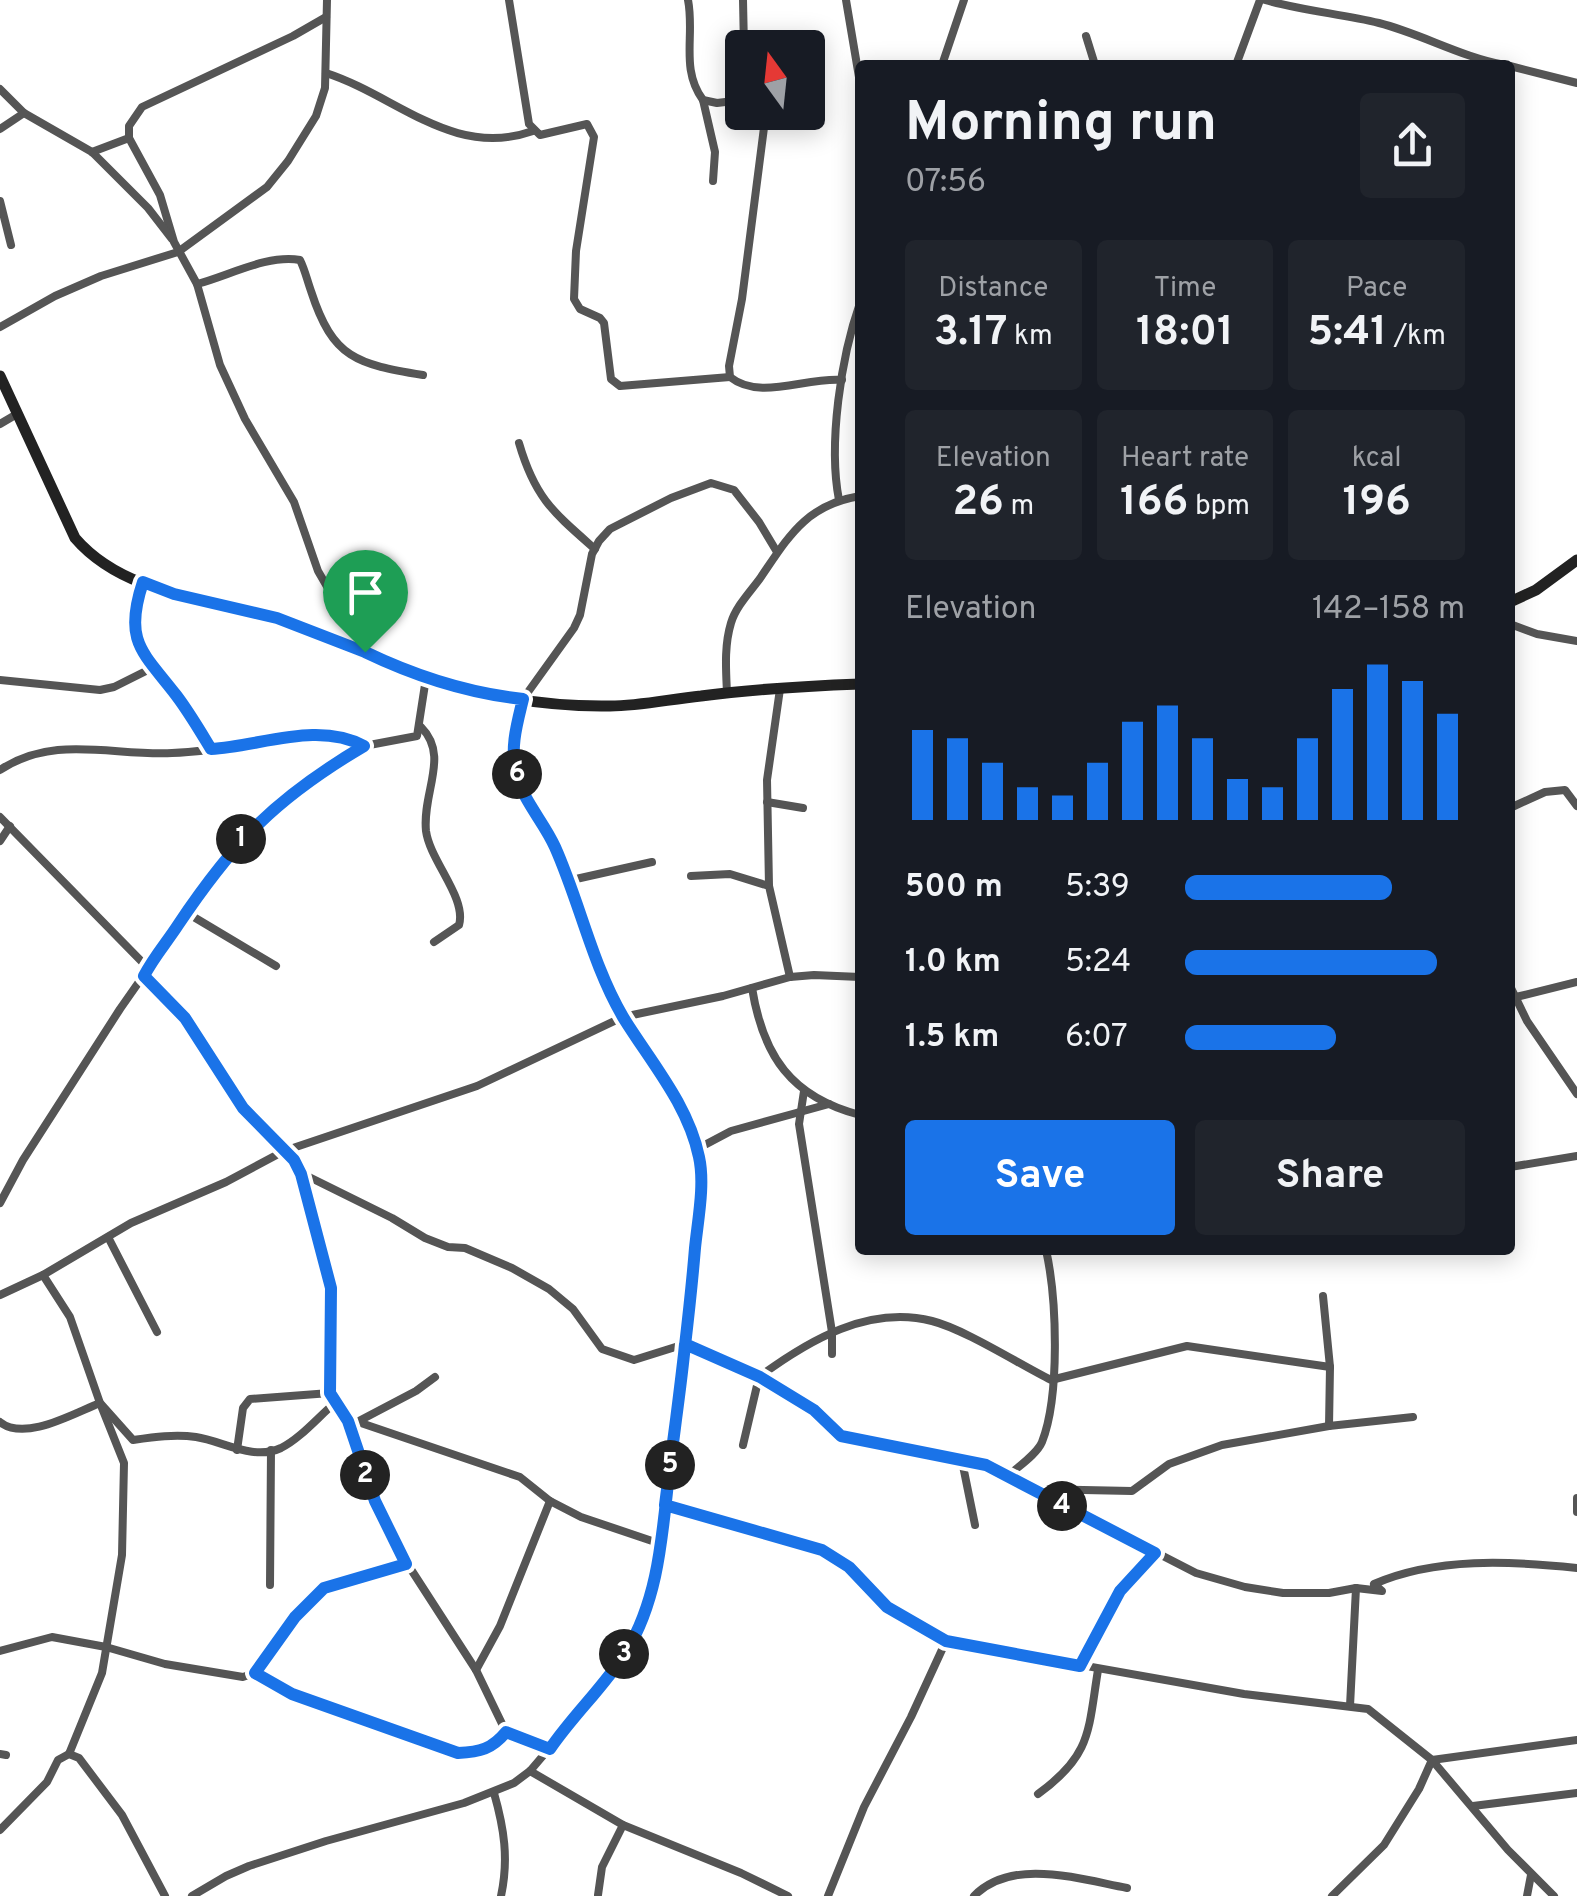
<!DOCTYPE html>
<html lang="en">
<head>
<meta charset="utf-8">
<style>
	body { margin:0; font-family:Overpass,sans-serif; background:#20242c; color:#f1f3f6; height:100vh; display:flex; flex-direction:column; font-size:38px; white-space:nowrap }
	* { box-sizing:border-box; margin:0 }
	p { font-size:32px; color:#9ea1a6 }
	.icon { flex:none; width:55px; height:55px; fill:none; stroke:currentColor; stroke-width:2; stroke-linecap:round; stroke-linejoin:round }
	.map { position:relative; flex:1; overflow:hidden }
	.panel { position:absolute; left:855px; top:60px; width:660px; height:1195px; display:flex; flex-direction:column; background:#171b24; border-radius:10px; box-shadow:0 5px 25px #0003 }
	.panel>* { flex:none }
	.needle { width:65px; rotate:345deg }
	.fabs { position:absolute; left:725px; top:30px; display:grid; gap:20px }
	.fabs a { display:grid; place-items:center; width:100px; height:100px; border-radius:10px; background:#171b24; box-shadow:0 5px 25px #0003; font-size:50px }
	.pin { position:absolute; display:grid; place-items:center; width:85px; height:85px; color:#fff; margin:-102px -42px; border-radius:50% 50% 50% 0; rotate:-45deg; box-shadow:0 0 10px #0007 }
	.pin .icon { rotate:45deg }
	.km { position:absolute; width:50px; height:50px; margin:-25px; border-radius:50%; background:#222; color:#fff; font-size:28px; line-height:50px; text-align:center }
	.round { display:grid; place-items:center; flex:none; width:105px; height:105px; border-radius:10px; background:#20242c }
	.head { display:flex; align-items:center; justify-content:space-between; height:170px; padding:0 50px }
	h1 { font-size:55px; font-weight:700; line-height:75px }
	.stats { display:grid; grid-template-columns:repeat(3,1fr); gap:15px; height:170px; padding:10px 50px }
	.stats div { display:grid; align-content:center; border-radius:10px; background:#20242c; text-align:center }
	.stats b { font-size:42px; font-weight:700 }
	.stats small { font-size:28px; font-weight:400 }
	.stats p { font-size:28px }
	.chart { height:280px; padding:20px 50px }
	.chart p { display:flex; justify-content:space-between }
	.chart svg { width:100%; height:180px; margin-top:10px; stroke:#1a73e8; stroke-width:6 }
	.action { display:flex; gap:20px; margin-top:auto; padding:20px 50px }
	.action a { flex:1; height:115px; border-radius:10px; background:#1a73e8; color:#fff; font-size:40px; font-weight:700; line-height:115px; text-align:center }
	.action a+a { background:#20242c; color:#f1f3f6 }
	ul { padding:0 50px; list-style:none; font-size:32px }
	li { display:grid; grid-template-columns:160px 120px 1fr; align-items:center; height:75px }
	li i { height:25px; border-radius:12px; background:#1a73e8 }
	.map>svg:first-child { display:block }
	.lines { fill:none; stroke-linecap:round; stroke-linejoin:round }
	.street { stroke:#555; stroke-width:8 }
	.secondary { stroke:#222; stroke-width:11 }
	.route-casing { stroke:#fff; stroke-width:20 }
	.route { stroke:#1a73e8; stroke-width:12 }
</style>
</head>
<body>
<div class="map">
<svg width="1577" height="1896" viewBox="0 0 1577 1896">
	<rect width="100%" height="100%" fill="#fff"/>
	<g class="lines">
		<g class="street">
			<polyline points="509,0 529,124 540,135 587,124 594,137 576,251 574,299 580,309 600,318 604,323 611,379 620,386 730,377"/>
			<path d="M688 0C695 35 680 69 703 100L717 103 742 100"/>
			<polyline points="743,0 744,48"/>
			<polyline points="846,0 860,83"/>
			<path d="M1265 0C1304 11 1342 14 1379 23 1422 34 1461 57 1505 65"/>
			<polyline points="326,17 293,36 142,107 129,126 129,138 160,195 174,242 197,284 220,365 245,419 294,502 318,571 365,652"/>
			<polyline points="1086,36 1095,65"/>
			<polyline points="942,65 964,0"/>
			<polyline points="1236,65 1260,0"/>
			<polyline points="1510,66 1577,83"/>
			<path d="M326 73C397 96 453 159 533 131"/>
			<polyline points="0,89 24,113 92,152 148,208 172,239"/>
			<polyline points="703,100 715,152 713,181"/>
			<path d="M766 112 742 299 729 366 730 377C760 401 805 377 842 380"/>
			<polyline points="0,129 24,113"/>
			<polyline points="92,152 129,138"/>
			<polyline points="0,201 11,245"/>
			<path d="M197 284C228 276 268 254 300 260 305 270 307 280 311 291 333 359 357 364 423 375"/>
			<polyline points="0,327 55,296 101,276 178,252 267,187 288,161 316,116 325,88 327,0"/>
			<polyline points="0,424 17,414"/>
			<path d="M519 443C535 498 553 512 595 549"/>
			<path d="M839 500C828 444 841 357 860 303"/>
			<path d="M143 583C123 642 144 654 176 696 189 713 200 731 211 749"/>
			<polyline points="1510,624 1537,634 1577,641"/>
			<polyline points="0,680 100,690 114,687 152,668"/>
			<path d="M727 693C726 670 724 646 731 623 736 606 751 591 761 577 789 536 806 505 860 496"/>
			<path d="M421 727C450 756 422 792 426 831 430 861 467 898 459 925L434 942"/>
			<path d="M0 770C54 734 112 756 172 753 223 751 274 740 325 734L345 736 364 746"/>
			<polyline points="767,802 803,808"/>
			<polyline points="1510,808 1545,792 1565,790 1577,806"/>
			<polyline points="0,817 148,968"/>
			<polyline points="0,841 10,826"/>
			<polyline points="691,876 730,874 769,886 790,977"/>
			<polyline points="567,881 652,862"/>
			<polyline points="769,886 767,780 780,689"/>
			<polyline points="187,913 276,966"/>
			<polyline points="144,976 185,1018 243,1108 294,1161 301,1173 331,1288 330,1393 347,1421 392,1540 476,1670 506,1732 550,1749"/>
			<polyline points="1510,986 1527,1021 1577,1094"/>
			<path d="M752 988C763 1056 791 1097 860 1115"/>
			<polyline points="1516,997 1577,982"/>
			<polyline points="804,1091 799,1124 832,1332 832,1354"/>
			<polyline points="697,1149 731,1131 829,1104"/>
			<polyline points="1510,1167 1577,1156"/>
			<path d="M301 1173 392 1218 425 1238 448 1247 465 1248 512 1268 549 1289 573 1309 602 1349 634 1360 685 1344 759 1377 813 1410 841 1435 986 1465 1196 1573 1245 1587 1283 1593H1329L1356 1588 1382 1591 1374 1584C1436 1557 1511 1561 1577 1568"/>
			<polyline points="0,1203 23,1160 120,1009 232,849 280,802 343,759 364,746 417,736 426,678"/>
			<polyline points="108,1237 157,1332"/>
			<path d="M43 1275 70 1317 100 1403 133 1440C154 1437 175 1434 196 1437 223 1441 253 1461 281 1448 301 1438 319 1416 336 1402"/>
			<polyline points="0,1295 43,1275 131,1223 226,1182 284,1151 477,1086 623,1017 723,996 790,977 814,975 860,977"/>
			<polyline points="1323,1296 1330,1367 1329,1426"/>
			<path d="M0 1422C25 1442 74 1413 100 1403L124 1463 122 1555 102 1673 69 1754"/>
			<polyline points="357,1422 416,1391 435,1377"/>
			<polyline points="358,1422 520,1477 550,1501 581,1517 661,1544"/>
			<path d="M743 1445 759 1377C809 1340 869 1305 932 1321 964 1329 1019 1364 1051 1380L1187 1346 1330 1367"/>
			<polyline points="237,1450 243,1408 250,1399 330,1393"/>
			<polyline points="962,1461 975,1525"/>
			<path d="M1009 1475C1019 1466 1037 1454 1042 1442 1060 1396 1057 1299 1046 1250"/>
			<polyline points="1035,1489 1132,1491 1169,1464 1222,1445 1329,1426 1413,1417"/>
			<polyline points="1577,1498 1577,1512"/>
			<polyline points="665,1505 822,1549 849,1567 887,1607 946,1641 1244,1694 1368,1709 1432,1760 1508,1850 1554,1896"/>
			<polyline points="270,1585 271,1450"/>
			<path d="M0 1651 52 1637 106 1647 165 1664 243 1677C272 1669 293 1611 322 1589 339 1575 384 1570 406 1564"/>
			<polyline points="1080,1666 1120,1591 1155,1553"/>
			<polyline points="476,1670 500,1626 550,1501"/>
			<path d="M255 1673 292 1694 458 1753C480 1752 491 1749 506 1732"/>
			<polyline points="1350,1706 1356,1588"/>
			<polyline points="0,1754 6,1755"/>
			<polyline points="530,1771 623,1825 741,1873 788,1896"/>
			<path d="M494 1793C504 1828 509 1859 501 1896"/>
			<path d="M1038 1794C1092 1755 1088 1731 1098 1670"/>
			<polyline points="1473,1806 1577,1793"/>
			<polyline points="0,1830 47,1782 58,1760 69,1754 79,1758 122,1815 165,1896"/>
			<polyline points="598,1895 602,1867 623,1825"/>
			<polyline points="192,1896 226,1876 249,1866 326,1841 464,1803 514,1783 530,1771 588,1703 626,1651 644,1616 661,1549 680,1395 700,1199 700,1160 673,1094 623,1017 599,967 555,847 523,794 516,772 513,743 523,699 574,628 580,615 592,554 599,541 610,529 671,498 711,483 734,490 759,522 777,552"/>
			<polyline points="828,1896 864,1807 911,1717 946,1641"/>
			<path d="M974 1896C1012 1857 1079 1879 1127 1888"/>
			<polyline points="1332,1896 1384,1845 1419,1789 1432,1760 1577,1740"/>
			<polyline points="1527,1896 1531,1875"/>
		</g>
		<g class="secondary">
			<path d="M0 376 75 538C124 595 207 598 275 617 334 634 386 669 445 684 498 698 556 707 610 706 641 706 670 699 701 696 754 689 807 686 860 684"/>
			<polyline points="1510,602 1536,590 1577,560"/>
		</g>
	</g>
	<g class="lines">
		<g class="route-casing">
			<path id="route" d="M365 652 277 618 174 594 143 582C123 642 143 652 176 695 189 712 200 731 211 749 261 746 318 721 364 746 276 798 235 840 178 925 167 942 153 958 144 976L185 1018 243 1108 294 1160 301 1174 331 1288 330 1393 348 1421 375 1501 406 1564 324 1588 295 1617 255 1673 292 1694 458 1753C480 1752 492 1749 506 1732L550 1749C573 1715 604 1687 626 1652 659 1598 662 1535 669 1474 674 1431 681 1388 685 1344L760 1377 814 1410 841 1436 986 1465 1155 1553 1120 1591 1080 1666 946 1641 887 1607 849 1567 822 1550 665 1505C676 1419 688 1334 695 1248 698 1219 705 1184 699 1157 688 1104 650 1061 623 1017 592 964 580 903 555 847 544 822 523 801 516 773 510 747 517 724 523 699 466 693 415 676 365 652"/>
		</g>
		<use href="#route" class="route"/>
	</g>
</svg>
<div class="fabs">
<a><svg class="needle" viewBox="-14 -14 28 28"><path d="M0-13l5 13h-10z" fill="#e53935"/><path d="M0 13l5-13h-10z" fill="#9ea1a6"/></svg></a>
</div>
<div class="pin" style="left:365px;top:652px;background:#1e9e55"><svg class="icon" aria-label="arrive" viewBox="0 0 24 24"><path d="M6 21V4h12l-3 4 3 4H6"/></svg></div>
<b class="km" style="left:241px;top:839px">1</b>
<b class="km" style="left:365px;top:1475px">2</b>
<b class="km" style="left:624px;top:1654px">3</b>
<b class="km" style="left:1062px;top:1506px">4</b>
<b class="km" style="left:670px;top:1465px">5</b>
<b class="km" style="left:517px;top:774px">6</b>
<section class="panel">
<div class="head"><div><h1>Morning run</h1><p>07:56</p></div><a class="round"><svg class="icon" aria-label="share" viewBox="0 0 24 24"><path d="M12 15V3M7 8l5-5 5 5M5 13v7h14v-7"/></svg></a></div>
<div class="stats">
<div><p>Distance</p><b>3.17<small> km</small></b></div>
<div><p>Time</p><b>18:01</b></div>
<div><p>Pace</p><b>5:41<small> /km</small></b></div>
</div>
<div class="stats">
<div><p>Elevation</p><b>26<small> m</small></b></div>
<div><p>Heart rate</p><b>166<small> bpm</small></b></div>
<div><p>kcal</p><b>196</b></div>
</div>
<div class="chart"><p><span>Elevation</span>142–158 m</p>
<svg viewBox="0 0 160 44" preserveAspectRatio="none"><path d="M5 44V22M15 44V24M25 44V30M35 44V36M45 44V38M55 44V30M65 44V20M75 44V16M85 44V24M95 44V34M105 44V36M115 44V24M125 44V12M135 44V6M145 44V10M155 44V18"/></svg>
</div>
<ul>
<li><b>500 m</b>5:39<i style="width:74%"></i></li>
<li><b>1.0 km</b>5:24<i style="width:90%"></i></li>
<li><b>1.5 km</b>6:07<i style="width:54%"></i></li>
</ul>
<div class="action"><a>Save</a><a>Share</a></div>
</section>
</div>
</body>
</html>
